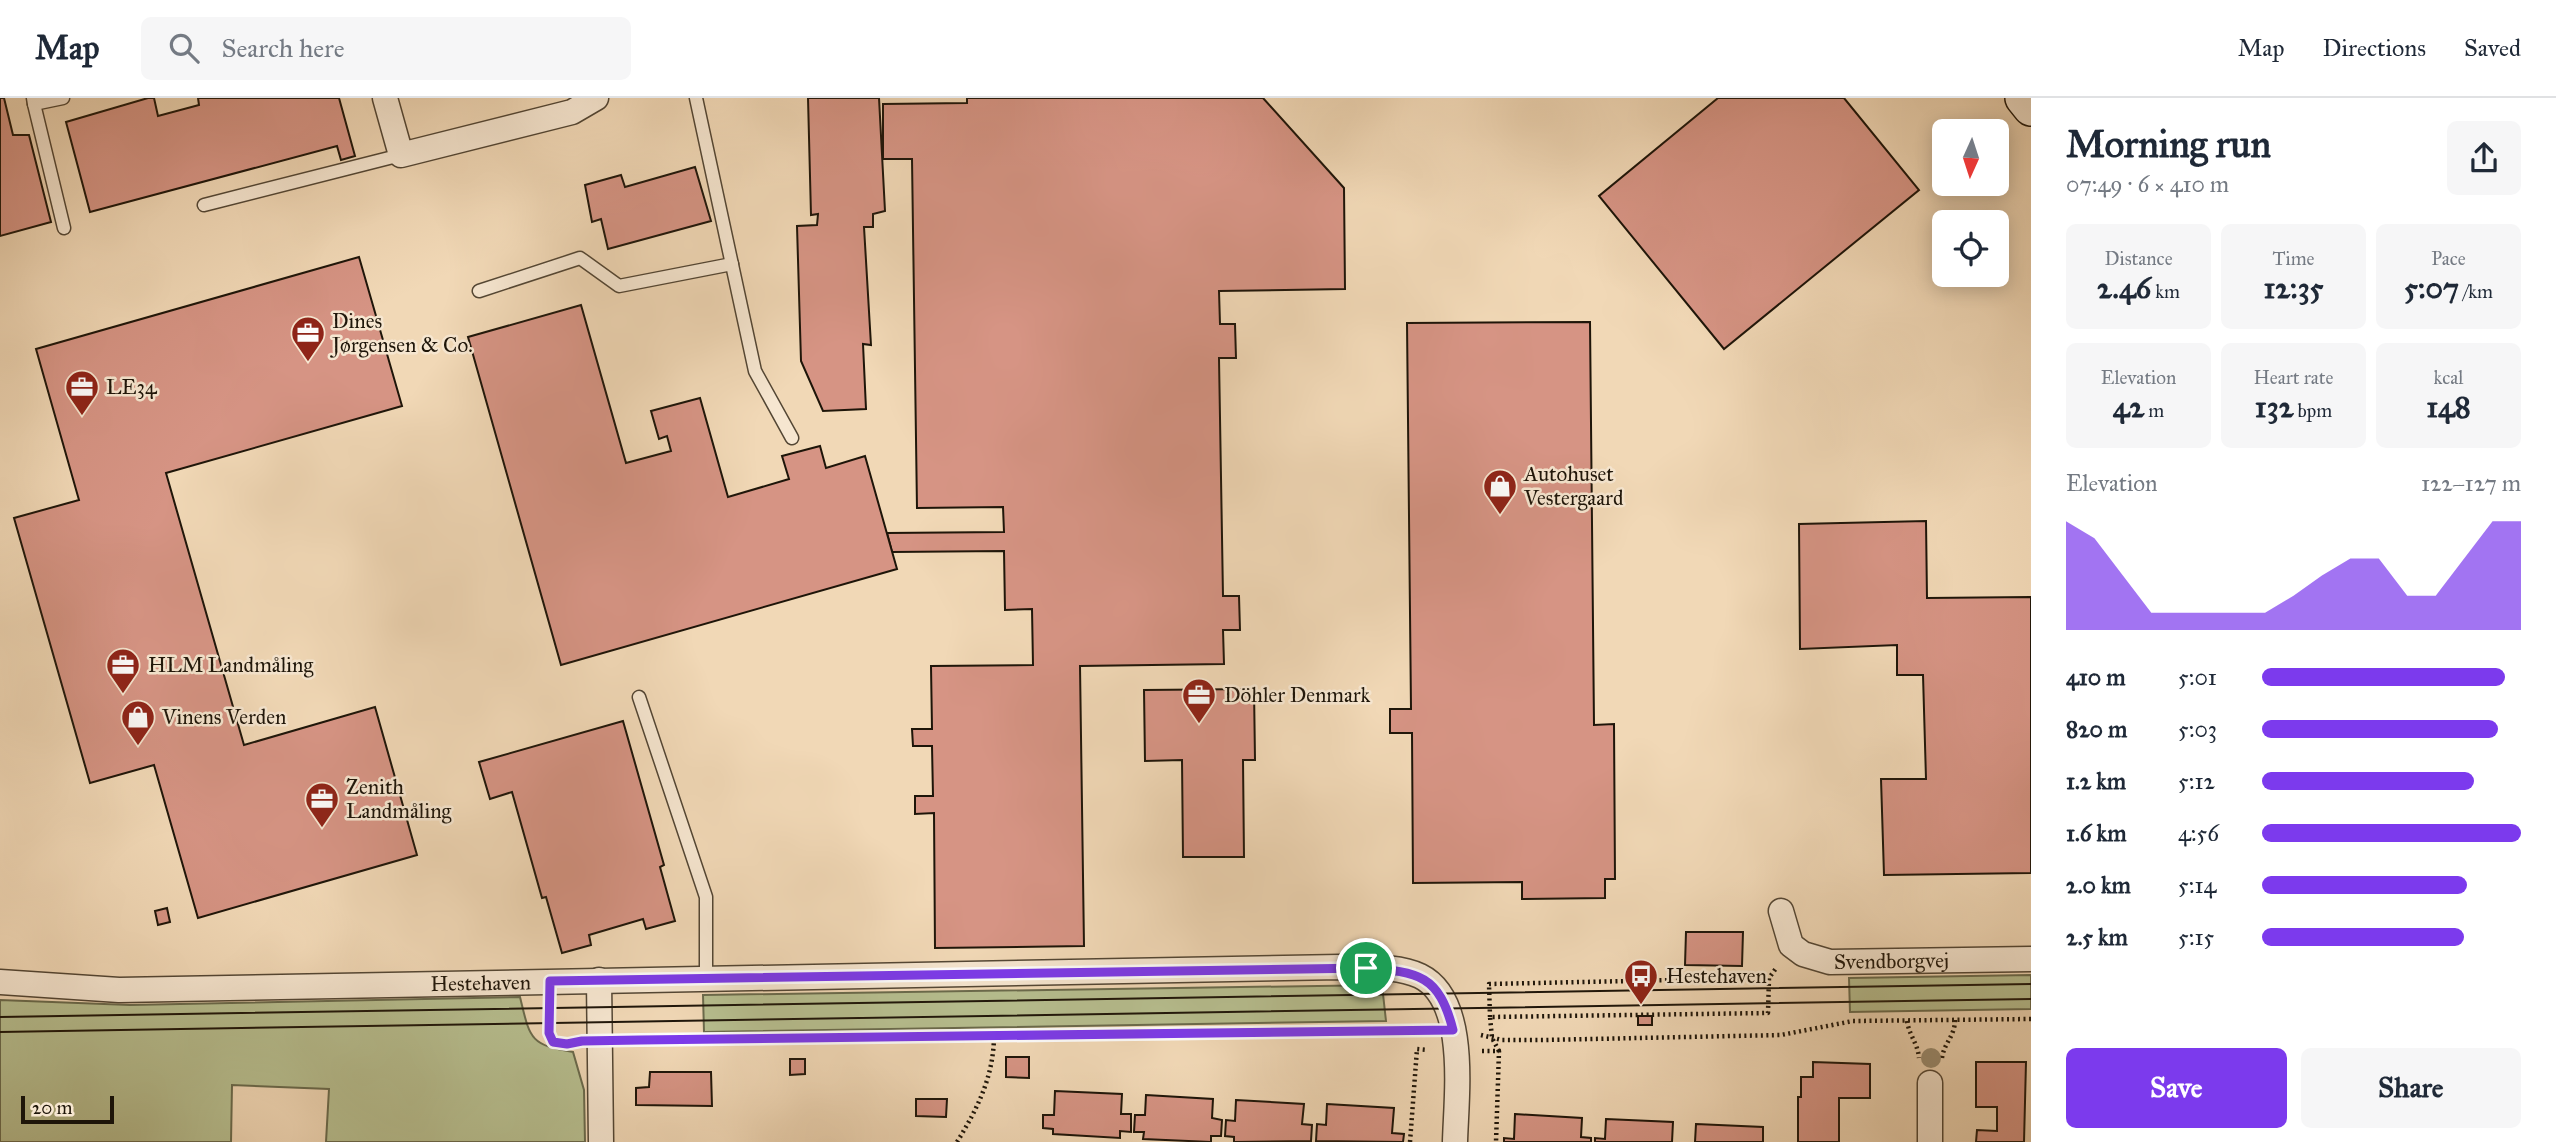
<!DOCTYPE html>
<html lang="en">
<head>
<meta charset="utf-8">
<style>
	body { margin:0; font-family:"IM FELL Great Primer",serif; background:#f6f6f7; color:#1f2937; height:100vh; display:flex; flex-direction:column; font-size:26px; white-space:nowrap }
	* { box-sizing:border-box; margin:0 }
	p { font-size:23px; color:#747a83 }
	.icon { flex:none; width:38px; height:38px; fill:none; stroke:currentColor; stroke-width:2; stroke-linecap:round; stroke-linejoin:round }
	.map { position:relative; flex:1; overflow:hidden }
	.side { display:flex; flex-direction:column; background:#fff; width:525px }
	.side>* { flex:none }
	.needle { width:46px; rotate:183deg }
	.buttons { position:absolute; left:1932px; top:21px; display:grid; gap:14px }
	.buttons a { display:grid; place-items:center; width:77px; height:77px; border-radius:10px; background:#fff; box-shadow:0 4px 18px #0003; font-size:35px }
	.scale { position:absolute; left:21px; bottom:18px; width:93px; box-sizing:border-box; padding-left:7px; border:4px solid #1e1509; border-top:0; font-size:19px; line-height:24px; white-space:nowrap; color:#1e1509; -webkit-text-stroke:5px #f6e6d0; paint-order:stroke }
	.pin { position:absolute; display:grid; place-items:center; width:60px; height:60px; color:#fff; margin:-30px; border:4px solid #fff; border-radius:50%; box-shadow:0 2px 7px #0007 }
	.round { display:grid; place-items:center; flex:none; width:74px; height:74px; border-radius:10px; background:#f6f6f7 }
	.headline { display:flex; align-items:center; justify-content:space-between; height:119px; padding:0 35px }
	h1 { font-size:38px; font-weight:700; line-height:52px }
	.stats { display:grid; grid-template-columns:repeat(3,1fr); gap:10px; height:119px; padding:7px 35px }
	.stats div { display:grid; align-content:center; border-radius:10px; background:#f6f6f7; text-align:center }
	.stats b { font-size:30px; font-weight:700 }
	.stats small { font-size:19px; font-weight:400 }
	.stats p { font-size:19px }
	.chart { height:196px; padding:14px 35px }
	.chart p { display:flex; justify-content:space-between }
	.chart svg { width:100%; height:126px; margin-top:7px; fill:#7c3aed; opacity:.7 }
	.action { display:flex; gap:14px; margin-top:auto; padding:14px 35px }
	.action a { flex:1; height:80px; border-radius:10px; background:#7c3aed; color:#fff; font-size:28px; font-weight:700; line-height:80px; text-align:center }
	.action a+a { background:#f6f6f7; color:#1f2937 }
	ul { padding:0 35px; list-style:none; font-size:23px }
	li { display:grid; grid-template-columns:112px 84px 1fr; align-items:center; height:52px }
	li i { height:18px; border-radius:9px; background:#7c3aed }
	header { display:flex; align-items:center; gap:42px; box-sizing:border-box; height:98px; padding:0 35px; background:#fff; border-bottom:2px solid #e0e1e3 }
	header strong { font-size:33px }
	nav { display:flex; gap:38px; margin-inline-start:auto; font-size:24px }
	.search { width:490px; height:63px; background:#f6f6f7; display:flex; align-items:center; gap:18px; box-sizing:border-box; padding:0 24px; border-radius:10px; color:#747a83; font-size:26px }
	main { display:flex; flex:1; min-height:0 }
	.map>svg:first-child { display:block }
	.green { fill:#b7bf90; stroke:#6a6a4c; stroke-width:2 }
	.building { fill:#d69484; stroke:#1e1509; stroke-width:2 }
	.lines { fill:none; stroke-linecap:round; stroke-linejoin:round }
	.service-casing { stroke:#534634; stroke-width:15 }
	.minor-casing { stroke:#534634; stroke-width:27 }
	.secondary-casing { stroke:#1e1509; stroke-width:38 }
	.path { stroke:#1e1509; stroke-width:4.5; stroke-dasharray:2 3.5; stroke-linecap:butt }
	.service { stroke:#f6e6d0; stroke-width:12 }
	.minor { stroke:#f6e6d0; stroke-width:24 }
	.secondary { stroke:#f6e6d0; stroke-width:35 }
	.tram { stroke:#1e1509; stroke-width:2 }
	.tree { fill:#9b8d71 }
	.route-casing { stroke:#fff; stroke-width:14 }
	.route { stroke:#7c3aed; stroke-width:9 }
	.labels { text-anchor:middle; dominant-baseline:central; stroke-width:5; stroke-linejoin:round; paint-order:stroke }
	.poi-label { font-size:21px; fill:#1e1509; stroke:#f6e6d0; text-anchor:start }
	.street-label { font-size:21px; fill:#1e1509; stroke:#f6e6d0 }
</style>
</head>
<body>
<header>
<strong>Map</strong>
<div class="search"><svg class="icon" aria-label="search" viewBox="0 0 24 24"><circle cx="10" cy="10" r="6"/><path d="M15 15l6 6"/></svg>Search here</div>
<nav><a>Map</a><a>Directions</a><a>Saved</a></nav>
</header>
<main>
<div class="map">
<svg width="2031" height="1044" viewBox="0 0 2031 1044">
	<rect width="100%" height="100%" fill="#f1d8b6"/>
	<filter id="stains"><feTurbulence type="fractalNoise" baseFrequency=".00286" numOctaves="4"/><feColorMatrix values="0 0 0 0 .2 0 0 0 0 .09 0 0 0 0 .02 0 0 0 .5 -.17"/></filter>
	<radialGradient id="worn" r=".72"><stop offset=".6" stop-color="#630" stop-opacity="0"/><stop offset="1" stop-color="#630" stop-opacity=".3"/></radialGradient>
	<g class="green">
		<polygon points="2031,877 2031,911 1850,914 1849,880"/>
		<polygon points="1382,887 1386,923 704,934 703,897"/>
		<path d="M520 899C530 940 529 947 573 954L584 992 585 1044H326L329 991 232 987 231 1044H0V902L130 907Z"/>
	</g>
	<g class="building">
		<polygon points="0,0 4,0 13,37 29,37 51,124 0,138"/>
		<polygon points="148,0 154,0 158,18 199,7 198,0 339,0 355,58 341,62 337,48 90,114 66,24"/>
		<polygon points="808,0 879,0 885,113 873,116 873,129 864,129 871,247 863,246 866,311 823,313 801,263 797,128 817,127 818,116 811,117"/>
		<polygon points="967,0 1263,0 1344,90 1345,191 1219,193 1220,226 1235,226 1236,260 1219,260 1223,498 1239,498 1240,532 1223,532 1224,566 1080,568 1084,848 935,850 934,715 915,716 915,698 933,698 932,648 913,648 912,631 932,631 931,568 1033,567 1032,511 1005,512 1004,453 892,454 887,435 1004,434 1003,409 917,410 912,61 883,61 883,6 967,5"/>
		<polygon points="1718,0 1844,0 1919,92 1724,251 1599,98"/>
		<polygon points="695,69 711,123 608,151 601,121 592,124 585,87 621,77 625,89"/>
		<polygon points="359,159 402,308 166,375 244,647 375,609 417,757 198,820 154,667 90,685 14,420 79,402 36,251"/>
		<polygon points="581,207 626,365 671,353 667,338 659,341 651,313 700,300 728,399 789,381 782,358 820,348 826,370 865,358 897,471 561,567 468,239"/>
		<polygon points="1590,224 1594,627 1614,626 1615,781 1605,781 1605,800 1522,801 1522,784 1413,785 1412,635 1390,635 1390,611 1411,611 1407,225"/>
		<polygon points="1926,423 1927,500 2031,499 2031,775 1884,777 1881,681 1926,681 1923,577 1897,577 1897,547 1800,551 1799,426"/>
		<polygon points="1254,591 1255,662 1243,662 1244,759 1183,759 1182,662 1145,663 1144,592"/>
		<polygon points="623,623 664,767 660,769 675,823 646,831 643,821 589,837 591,847 562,855 546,799 542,800 512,694 490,701 479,664"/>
		<polygon points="167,810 170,824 158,827 155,813"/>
		<polygon points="1686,834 1743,834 1742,868 1685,867"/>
		<rect x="1638" y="918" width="14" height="9"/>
		<polygon points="1006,959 1029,959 1029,980 1006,979"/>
		<polygon points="790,961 805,961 805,976 790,977"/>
		<polygon points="1813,964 1870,966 1870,1000 1839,1000 1839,1044 1798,1044 1798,999 1801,999 1801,979 1813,979"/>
		<polygon points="1976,964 2026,964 2024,1044 1976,1044 1977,1032 1997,1033 1997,1009 1976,1009"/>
		<polygon points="650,974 711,974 712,1008 636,1007 636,990 649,989"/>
		<polygon points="1055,993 1122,996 1121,1016 1131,1016 1131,1034 1120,1033 1120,1040 1053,1036 1053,1031 1043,1030 1043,1017 1054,1017"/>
		<polygon points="1146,997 1213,1001 1212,1020 1222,1022 1221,1038 1211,1038 1211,1044 1143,1041 1144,1034 1134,1034 1135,1017 1145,1017"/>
		<polygon points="916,1001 947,1001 946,1019 916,1018"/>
		<polygon points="1236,1002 1304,1006 1302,1026 1312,1027 1311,1043 1234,1044 1234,1039 1225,1038 1226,1022 1235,1023"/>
		<polygon points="1327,1006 1394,1010 1392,1035 1404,1036 1403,1044 1316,1043 1317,1026 1326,1027"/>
		<polygon points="1515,1016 1582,1020 1581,1039 1591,1040 1591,1044 1504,1044 1504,1040 1514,1041"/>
		<polygon points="1606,1021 1673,1024 1672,1044 1595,1044 1595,1040 1605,1041"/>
		<polygon points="1696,1026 1763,1029 1763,1044 1695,1044"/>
	</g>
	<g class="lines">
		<g class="service-casing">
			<g id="service">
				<polyline points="33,0 34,6 63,0"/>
				<polyline points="696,0 755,273 792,340"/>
				<polyline points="34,6 64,130"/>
				<polyline points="204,107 401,57"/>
				<polyline points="479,193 580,160 619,188 732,166"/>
				<polyline points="639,599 706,799 706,881"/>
			</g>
		</g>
		<g class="minor-casing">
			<g id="minor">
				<polyline points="385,0 401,57 572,14 596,0"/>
				<path id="s1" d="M1781 813 1791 847 1803 856 1830 864 2031 861"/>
				<polyline points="599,882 601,1044"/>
				<path id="s2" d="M0 884 119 892 1340 869C1365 870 1397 867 1420 878 1469 902 1456 999 1455 1044"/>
				<polyline points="1930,1044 1930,985"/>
			</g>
		</g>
		<g class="secondary-casing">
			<polyline id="secondary" points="2023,0 2031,10"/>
		</g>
		<g class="path">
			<polyline points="550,912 549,935 553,944 574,945"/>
			<polyline points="1490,919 1489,886 1769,880"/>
			<path d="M1907 923C1909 937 1918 946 1919 960"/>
			<polyline points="1481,937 1502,942 1544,942 1781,937 1853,923 2031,921"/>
			<polyline points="628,942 1424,931"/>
			<polyline points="1482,953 1499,953 1496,1044"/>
			<polyline points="1499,953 1492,940 1490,919 1768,915 1769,880 1777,869"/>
			<path d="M1942 960C1944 945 1955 938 1955 922"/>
			<path d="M957 1044C978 1010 994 977 994 937"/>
			<polyline points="1410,1044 1417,951 1428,952"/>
		</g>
		<use href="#service" class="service"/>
		<use href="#minor" class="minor"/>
		<use href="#secondary" class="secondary"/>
		<g class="tram">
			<polyline points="0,919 2031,886"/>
			<polyline points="0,934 2031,901"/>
		</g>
	</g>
	<circle class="tree" cx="1931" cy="960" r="10"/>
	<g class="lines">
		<g class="route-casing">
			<path id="route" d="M1366 870C1419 874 1439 877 1453 932L640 942 582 943 567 946 553 944 549 935 550 883Z"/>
		</g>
		<use href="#route" class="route"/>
	</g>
	<defs>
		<g id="office-pin" transform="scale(1.75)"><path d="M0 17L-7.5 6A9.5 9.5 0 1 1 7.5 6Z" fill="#8f2418" stroke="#f6e6d0"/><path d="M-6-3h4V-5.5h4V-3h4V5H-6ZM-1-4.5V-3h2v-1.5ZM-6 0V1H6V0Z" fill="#fff"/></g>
		<g id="shop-pin" transform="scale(1.75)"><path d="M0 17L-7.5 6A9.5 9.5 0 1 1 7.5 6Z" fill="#8f2418" stroke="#f6e6d0"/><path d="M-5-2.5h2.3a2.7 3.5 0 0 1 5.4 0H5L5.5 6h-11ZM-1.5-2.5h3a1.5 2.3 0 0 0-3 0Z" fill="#fff"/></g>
		<g id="bus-pin" transform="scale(1.75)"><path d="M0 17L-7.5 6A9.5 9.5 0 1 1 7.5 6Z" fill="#8f2418" stroke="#f6e6d0"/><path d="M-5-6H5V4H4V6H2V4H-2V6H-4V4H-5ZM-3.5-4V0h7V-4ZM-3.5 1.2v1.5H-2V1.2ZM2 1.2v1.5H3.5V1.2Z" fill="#fff"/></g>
	</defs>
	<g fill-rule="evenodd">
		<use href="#office-pin" x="308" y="235"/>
		<use href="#office-pin" x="82" y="289"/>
		<use href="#shop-pin" x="1500" y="388"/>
		<use href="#office-pin" x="123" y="567"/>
		<use href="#office-pin" x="1199" y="597"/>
		<use href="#shop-pin" x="138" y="619"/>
		<use href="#office-pin" x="322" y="701"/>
		<use href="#bus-pin" x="1641" y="878"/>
	</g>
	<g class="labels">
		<g class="poi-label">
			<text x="332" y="223">Dines<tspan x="332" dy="24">Jørgensen &amp; Co.</tspan></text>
			<text x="106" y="289">LE34</text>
			<text x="1524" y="376">Autohuset<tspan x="1524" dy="24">Vestergaard</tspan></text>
			<text x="148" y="567">HLM Landmåling</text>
			<text x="1224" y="597">Döhler Denmark</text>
			<text x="162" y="619">Vinens Verden</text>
			<text x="346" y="689">Zenith<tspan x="346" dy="24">Landmåling</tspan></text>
			<text x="1666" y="878">Hestehaven</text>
		</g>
		<g class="street-label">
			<text stroke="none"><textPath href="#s1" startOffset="140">Svendborgvej</textPath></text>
			<text stroke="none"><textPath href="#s2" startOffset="481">Hestehaven</textPath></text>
		</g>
	</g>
	<rect width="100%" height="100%" filter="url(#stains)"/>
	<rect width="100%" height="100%" fill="url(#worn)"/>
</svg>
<div class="buttons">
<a><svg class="needle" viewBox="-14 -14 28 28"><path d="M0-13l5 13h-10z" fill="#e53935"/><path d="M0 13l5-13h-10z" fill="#747a83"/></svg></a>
<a><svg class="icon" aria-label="locate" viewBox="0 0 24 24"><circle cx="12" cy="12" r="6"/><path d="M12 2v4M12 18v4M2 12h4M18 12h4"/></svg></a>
</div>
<div class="scale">20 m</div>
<div class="pin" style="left:1366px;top:870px;background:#1e9e55"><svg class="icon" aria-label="arrive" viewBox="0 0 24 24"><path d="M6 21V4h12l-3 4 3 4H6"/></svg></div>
</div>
<section class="side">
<div class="headline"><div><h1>Morning run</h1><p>07:49 · 6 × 410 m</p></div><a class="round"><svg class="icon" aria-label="share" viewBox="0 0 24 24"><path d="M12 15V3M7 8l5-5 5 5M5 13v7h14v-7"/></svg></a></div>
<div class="stats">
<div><p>Distance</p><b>2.46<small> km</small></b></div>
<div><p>Time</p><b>12:35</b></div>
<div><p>Pace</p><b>5:07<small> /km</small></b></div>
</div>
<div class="stats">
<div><p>Elevation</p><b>42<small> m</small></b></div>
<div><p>Heart rate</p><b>132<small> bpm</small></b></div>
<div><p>kcal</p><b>148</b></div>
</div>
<div class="chart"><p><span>Elevation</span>122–127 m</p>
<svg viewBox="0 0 160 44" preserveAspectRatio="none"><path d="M0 44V6L10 12L20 25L30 38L40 38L50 38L60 38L70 38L80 32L90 25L100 19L110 19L120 32L130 32L140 19L150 6L160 6V44z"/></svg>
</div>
<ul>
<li><b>410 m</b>5:01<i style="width:94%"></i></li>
<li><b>820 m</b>5:03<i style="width:91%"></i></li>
<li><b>1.2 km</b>5:12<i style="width:82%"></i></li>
<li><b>1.6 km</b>4:56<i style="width:100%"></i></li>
<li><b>2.0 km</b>5:14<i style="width:79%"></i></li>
<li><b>2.5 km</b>5:15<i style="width:78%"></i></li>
</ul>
<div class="action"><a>Save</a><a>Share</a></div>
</section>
</main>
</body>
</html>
